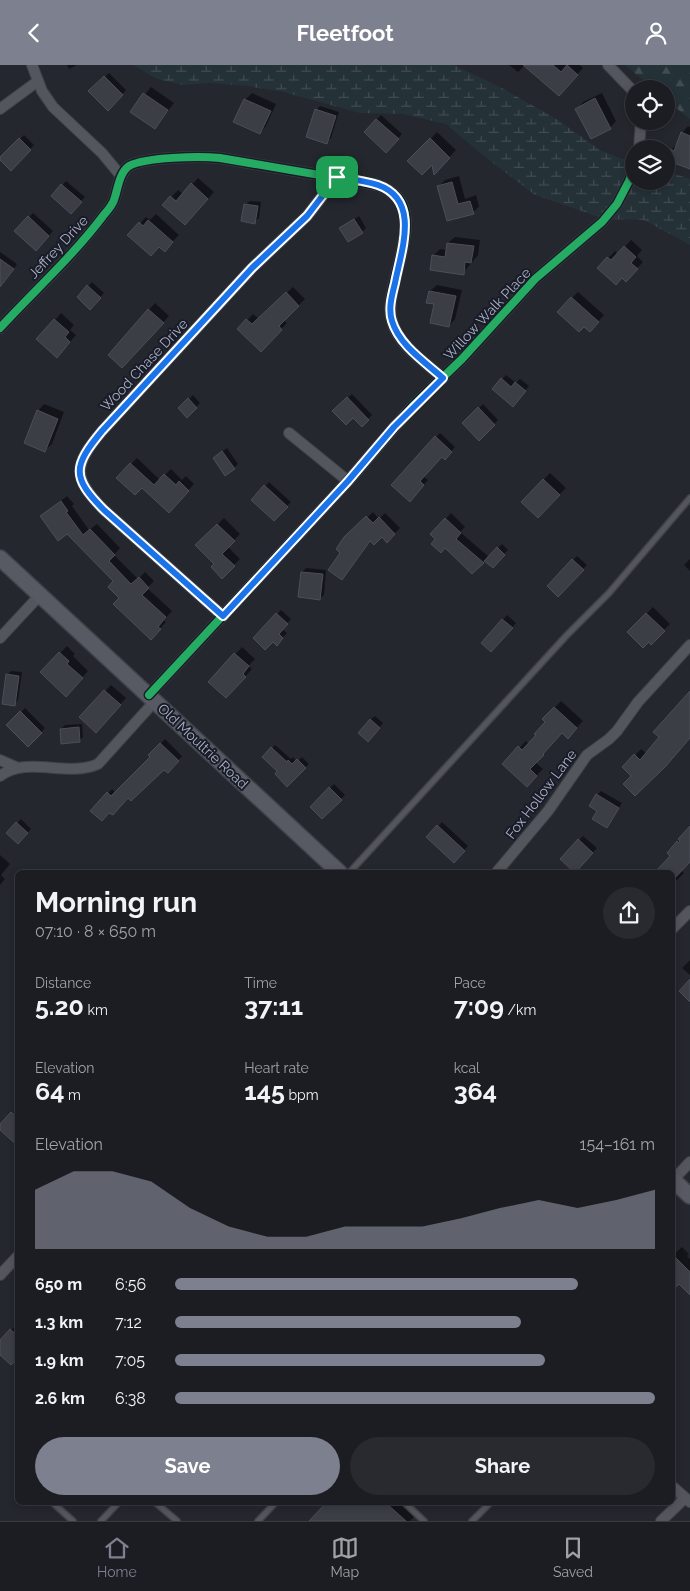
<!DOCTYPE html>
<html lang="en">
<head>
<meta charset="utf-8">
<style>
	body { margin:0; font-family:Raleway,sans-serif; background:#292a30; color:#f1f3f6; height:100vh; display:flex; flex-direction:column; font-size:19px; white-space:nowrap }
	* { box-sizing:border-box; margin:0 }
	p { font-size:16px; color:#a0a2a6 }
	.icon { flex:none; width:28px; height:28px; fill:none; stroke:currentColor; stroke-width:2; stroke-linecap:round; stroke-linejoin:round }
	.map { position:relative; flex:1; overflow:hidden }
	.panel { position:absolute; left:15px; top:805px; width:660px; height:635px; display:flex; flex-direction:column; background:#1c1d23; border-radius:8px; box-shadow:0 2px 8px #0003,0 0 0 1px #3a3b41 }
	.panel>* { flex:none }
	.buttons { position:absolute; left:625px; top:15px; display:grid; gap:10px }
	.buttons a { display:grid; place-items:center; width:50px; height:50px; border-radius:50%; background:#1c1d23; box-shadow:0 2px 8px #0003,0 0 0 1px #3a3b41; font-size:25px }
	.pin { position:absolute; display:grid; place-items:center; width:42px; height:42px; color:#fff; margin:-21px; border-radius:10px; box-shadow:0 2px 8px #0006 }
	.round { display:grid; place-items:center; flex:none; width:52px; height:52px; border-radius:26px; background:#292a30 }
	.head { display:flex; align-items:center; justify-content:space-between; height:85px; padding:0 20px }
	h1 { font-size:28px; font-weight:700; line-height:38px }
	.metrics { display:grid; grid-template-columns:repeat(3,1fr); gap:8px; height:85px; padding:5px 20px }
	.metrics div { display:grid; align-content:center }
	.metrics b { font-size:25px; font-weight:700 }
	.metrics small { font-size:14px; font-weight:400 }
	.metrics p { font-size:14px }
	.chart { height:140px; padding:10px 20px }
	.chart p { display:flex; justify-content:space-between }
	.chart svg { width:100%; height:90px; margin-top:5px; fill:#7d818f; opacity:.7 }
	.primary-button { display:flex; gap:10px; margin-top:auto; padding:10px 20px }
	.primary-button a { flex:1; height:58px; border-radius:30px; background:#7d818f; color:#fff; font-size:20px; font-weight:700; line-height:58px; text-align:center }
	.primary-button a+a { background:#292a30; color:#f1f3f6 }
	ul { padding:0 20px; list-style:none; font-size:16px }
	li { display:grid; grid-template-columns:80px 60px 1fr; align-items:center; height:38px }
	li i { height:12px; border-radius:6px; background:#7d818f }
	header { display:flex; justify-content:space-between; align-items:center; height:65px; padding:0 20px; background:#7d818f; color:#fff; font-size:22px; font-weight:700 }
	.dock { display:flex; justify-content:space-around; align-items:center; height:70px; border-top:1px solid #3a3b41; background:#1c1d23; font-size:14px; color:#a0a2a6 }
	.dock a { display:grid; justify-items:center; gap:2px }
	.dock .on { color:#7d818f }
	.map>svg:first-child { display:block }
	.forest { fill:url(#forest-firs) }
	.wetland { fill:url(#wetland-marsh) }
	.shadow { fill:#0007 }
	.building { fill:#3c3e46; stroke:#4c4e58 }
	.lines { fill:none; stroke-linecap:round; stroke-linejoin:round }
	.lane-casing { stroke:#404248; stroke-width:8 }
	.street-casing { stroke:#404248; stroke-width:12 }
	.secondary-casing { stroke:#404248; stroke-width:18 }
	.lane { stroke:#54565e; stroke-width:5 }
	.street { stroke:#54565e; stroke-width:10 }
	.secondary { stroke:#585a63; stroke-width:15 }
	.cycleway-casing { stroke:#181c29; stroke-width:11 }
	.cycleway { stroke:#26ab63; stroke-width:8 }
	.route-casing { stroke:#fff; stroke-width:10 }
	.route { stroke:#1a73e8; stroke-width:6 }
	.labels { text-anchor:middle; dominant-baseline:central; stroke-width:4; stroke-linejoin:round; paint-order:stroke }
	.street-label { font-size:14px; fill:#adb1c2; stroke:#181c29 }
</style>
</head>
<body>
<header><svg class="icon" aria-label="back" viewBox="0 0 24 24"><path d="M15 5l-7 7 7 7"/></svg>Fleetfoot<svg class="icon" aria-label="person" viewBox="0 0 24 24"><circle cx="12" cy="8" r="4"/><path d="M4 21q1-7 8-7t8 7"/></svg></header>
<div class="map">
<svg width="690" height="1456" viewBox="0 0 690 1456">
	<defs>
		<pattern id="forest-firs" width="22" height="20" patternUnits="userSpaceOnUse" patternTransform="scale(1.25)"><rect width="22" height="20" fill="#243137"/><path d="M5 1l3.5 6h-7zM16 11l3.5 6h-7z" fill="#414c52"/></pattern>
		<pattern id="wetland-marsh" width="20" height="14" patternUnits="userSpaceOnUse" patternTransform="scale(1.25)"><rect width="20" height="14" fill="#243137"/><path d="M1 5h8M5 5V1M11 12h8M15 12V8" fill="none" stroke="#414c52"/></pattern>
	</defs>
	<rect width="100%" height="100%" fill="#25272f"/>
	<polygon class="forest" points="625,0 690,0 690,54 666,35 666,24 653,24"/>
	<polygon class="wetland" points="133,0 454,0 502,23 558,55 600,85 617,92 634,97 634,116 666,116 666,106 690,114 690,180 644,155 605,154 535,130 484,91 446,59 403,49 360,48 283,27 247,21 210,18 183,20 157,14"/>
	<g class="shadow">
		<polygon points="67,0 77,0 69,4"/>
		<polygon points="509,0 580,0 583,3 565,23 525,0 518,7"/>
		<polygon points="109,8 126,25 108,44 90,26"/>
		<polygon points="151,22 174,38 155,62 132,46"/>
		<polygon points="252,28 276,39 266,61 260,68 245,35"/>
		<polygon points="602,28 616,56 610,63 577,44 583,37"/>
		<polygon points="320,41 339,47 331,73 326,78 316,45"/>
		<polygon points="381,50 402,69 386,87 365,67"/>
		<polygon points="688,61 690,62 690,103 671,85 678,78 682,68"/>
		<polygon points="437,67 456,85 435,107 432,98 409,96"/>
		<polygon points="24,70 34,80 11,104 0,94"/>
		<polygon points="459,111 465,134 476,130 479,141 473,148 447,155 438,122 445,115"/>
		<polygon points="198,113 214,127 192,152 164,140 178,125 183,129"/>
		<polygon points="66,116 85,132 71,147 53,131"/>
		<polygon points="250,136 261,137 259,153 254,157 245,140"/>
		<polygon points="33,148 53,166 36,184 16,166"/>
		<polygon points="156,149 179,170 171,178 160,180 129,170 146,152 150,155"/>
		<polygon points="359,151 366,163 362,167 341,164"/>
		<polygon points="455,172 480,175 478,190 463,208 433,191 440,184 447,185 448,178"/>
		<polygon points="631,175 642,185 637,191 643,197 626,215 599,203 615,186 618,189"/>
		<polygon points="0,187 17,199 8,212 0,213"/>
		<polygon points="92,217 104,228 90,243 78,232"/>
		<polygon points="437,220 462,225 455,254 449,261 430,226"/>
		<polygon points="293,222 305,234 284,255 287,258 261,285 239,264 253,249 259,254"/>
		<polygon points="578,227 604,250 596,259 572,233"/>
		<polygon points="155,238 169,251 129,295 110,289"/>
		<polygon points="61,248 74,260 70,265 76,270 63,285 55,255"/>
		<polygon points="506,310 516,318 520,314 529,321 517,336 494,324"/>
		<polygon points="352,329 372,350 362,360 353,352 334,346"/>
		<polygon points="193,330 200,338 187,351 180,343"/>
		<polygon points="44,339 64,347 52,379 45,385 38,346"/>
		<polygon points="483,339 498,355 479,374 464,358"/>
		<polygon points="440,368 455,382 445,393 442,390 423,411 428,415 414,431 436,372"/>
		<polygon points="227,383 238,399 234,403 219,389"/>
		<polygon points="137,393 160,415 171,404 182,415 186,411 194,419 169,446 143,421 118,413"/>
		<polygon points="550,408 566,423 538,451 523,436"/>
		<polygon points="269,417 291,437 274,454 253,435"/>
		<polygon points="67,431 74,439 72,441 89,465 97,459 120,483 114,490 138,514 145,507 154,516 147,523 172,546 164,555 166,557 157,567 121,533 114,516 68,467 42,451"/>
		<polygon points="373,447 379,454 385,448 400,463 387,476 382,471 371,475 342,513 342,487 345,473"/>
		<polygon points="451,448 465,462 460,467 489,492 502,479 508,485 492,501 485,495 472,508 432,469"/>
		<polygon points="224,453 240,469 228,482 240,494 222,512 216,499 197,480"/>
		<polygon points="577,491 587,500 558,530 548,521"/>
		<polygon points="690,494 690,506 684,500"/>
		<polygon points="306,503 326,505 324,530 319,534 302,507"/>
		<polygon points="653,542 670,559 651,578 649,575 628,567"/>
		<polygon points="281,545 291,554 282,564 287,568 277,579 273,576 254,573"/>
		<polygon points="507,550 516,558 496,581 483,577"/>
		<polygon points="67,581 75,589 73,591 88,606 66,630 42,607"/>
		<polygon points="242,582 255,594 248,601 252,604 233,625 210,617"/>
		<polygon points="11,606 22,607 18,635 14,639 7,610"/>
		<polygon points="111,620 126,633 102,659 105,626"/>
		<polygon points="690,628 690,670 632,711 624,702 641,684 647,689 661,672"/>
		<polygon points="561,636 583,656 568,672 562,667 548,681 549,682 535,697 543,704 527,720 504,699 526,676 529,679 537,670 547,657 544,654"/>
		<polygon points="25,643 45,663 28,680 8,660"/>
		<polygon points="375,651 383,658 372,671 370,655"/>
		<polygon points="82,659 83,672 79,676 61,664 65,660"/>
		<polygon points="165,674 182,691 168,707 164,703 110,746 92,746 112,724 116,728 152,692 150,690"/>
		<polygon points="275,680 291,694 293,692 297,697 302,692 309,699 287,720 279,706 264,692"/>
		<polygon points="334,719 345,730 322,753 311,742"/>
		<polygon points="601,726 622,738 607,761 599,745 597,730"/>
		<polygon points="21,754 31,764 18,778 8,768"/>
		<polygon points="442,757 468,781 454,796 428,772"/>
		<polygon points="690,763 690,796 681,805 684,808 672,820 672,790 668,788"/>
		<polygon points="583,771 597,783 575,806 562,794"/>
		<polygon points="0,790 10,799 1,810 5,814 0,820"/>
		<polygon points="690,895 690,910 682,903"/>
		<polygon points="18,1042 18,1079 0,1063 0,1061"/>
		<polygon points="682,1182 689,1189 687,1191 690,1194 690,1220 672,1191"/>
		<polygon points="15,1261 18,1263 18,1291 0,1288 0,1277"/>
		<polygon points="328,1438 405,1438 417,1449 410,1456 311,1456"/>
	</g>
	<g class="building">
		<polygon points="523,0 553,0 561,7 567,0 578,10 559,31"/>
		<polygon points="104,11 123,30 108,46 88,26"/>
		<polygon points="143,28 168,45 155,64 130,47"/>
		<polygon points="595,33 611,64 591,74 575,44"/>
		<polygon points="244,34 271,46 260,69 233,57"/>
		<polygon points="315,44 336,51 327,79 306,72"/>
		<polygon points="376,54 399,74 386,88 364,67"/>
		<polygon points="681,67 690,71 690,104 666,95 670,84 674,86"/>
		<polygon points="19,73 31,85 11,106 0,95 0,92"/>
		<polygon points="430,73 450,93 434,110 432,100 422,110 407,96"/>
		<polygon points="452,117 458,139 470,136 474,149 447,156 437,121"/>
		<polygon points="191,118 208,134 185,160 162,140 170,131 176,136"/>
		<polygon points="61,119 82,137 71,149 51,131"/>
		<polygon points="244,139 258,141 255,159 241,156"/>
		<polygon points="28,151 49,171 36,186 14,166"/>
		<polygon points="354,154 363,168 348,177 339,163"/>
		<polygon points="148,155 173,177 165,187 159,182 151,191 127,170 139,157 143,161"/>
		<polygon points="447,178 474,181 471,198 465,197 464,210 430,205 432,190 445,192"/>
		<polygon points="624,181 636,192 631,198 638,204 626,217 622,213 616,220 597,203 607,192 611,195"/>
		<polygon points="0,194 14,204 0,222"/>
		<polygon points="87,220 101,233 90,245 77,232"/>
		<polygon points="429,226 456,231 449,262 430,258 434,239 426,238"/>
		<polygon points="286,227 299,241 279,261 282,265 261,287 237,264 246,254 252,259"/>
		<polygon points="571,232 599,257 590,267 584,262 579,267 557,247"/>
		<polygon points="148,244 164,258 122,303 108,290"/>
		<polygon points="54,254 69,267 65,272 70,277 57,293 36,274"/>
		<polygon points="501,313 511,322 515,317 526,326 513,342 492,324"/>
		<polygon points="347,332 369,355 362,362 353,353 346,360 332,346"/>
		<polygon points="188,333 197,343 187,353 178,343"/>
		<polygon points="478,342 495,360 479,376 462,358"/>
		<polygon points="37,345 58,354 45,387 24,378"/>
		<polygon points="435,371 452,387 445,395 442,392 420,416 424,420 410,437 391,420"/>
		<polygon points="222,386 235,404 225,411 213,393"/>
		<polygon points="130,398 154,420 164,409 176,420 179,416 189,426 169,448 142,423 135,430 116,413"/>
		<polygon points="543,414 560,430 538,453 521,437"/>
		<polygon points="264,420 288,442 274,456 251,435"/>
		<polygon points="61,436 68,446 66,447 83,470 90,464 115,490 109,496 131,519 139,512 149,523 142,530 166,552 158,562 161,564 151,575 113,539 119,533 108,522 113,516 67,469 58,476 40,451"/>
		<polygon points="366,451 373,458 379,452 395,469 387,478 382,472 374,480 370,476 342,515 328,505 340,488 336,484 344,472"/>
		<polygon points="445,453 461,468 456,474 484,498 472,509 445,483 441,488 431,479 435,474 430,469"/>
		<polygon points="217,459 235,476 222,489 235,501 222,514 211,502 214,499 195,480"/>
		<polygon points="497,482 505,490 493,503 484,496"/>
		<polygon points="572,494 584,505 558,532 547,521"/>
		<polygon points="301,507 323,509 320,535 298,532"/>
		<polygon points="276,548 288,559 279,569 283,573 277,581 273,577 265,585 253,573"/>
		<polygon points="646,548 665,566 651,580 649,577 643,583 627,567"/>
		<polygon points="502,554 513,563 491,587 481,578"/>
		<polygon points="59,587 69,596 67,599 83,613 66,632 40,607"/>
		<polygon points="234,588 249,601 243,609 246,612 226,633 208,617"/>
		<polygon points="6,609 19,611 15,641 2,639"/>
		<polygon points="104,625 121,640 96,668 79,652"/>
		<polygon points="690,626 690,673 666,701 635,731 623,719 631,711 622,702 634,689 640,695 659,672 653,667"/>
		<polygon points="554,642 577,663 568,674 562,668 543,689 544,690 530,704 537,711 527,722 502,699 518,681 522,685 536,670 534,669 545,657 542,654"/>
		<polygon points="20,646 42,668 28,682 6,660"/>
		<polygon points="370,654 380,663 368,677 358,668"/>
		<polygon points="79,662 80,677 61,679 60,664"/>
		<polygon points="160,678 179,696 168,708 164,705 131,736 128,733 113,750 109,748 102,756 90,746 107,727 111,731 150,692 148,690"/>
		<polygon points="271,682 287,697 288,695 292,699 297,694 306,703 287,722 275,709 277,706 262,692"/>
		<polygon points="329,722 342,735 322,754 310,742"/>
		<polygon points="596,729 619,743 607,763 592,754 597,746 589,741"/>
		<polygon points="16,757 28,768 18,779 6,768"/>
		<polygon points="437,760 465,786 454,798 426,772"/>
		<polygon points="690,761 690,797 672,816 672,808 654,808 670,791 667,788 677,776 679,778 680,776 678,774"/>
		<polygon points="578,774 593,788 575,808 560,794"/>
		<polygon points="690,914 690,937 679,926"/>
		<polygon points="11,1047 18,1052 18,1081 0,1065 0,1059"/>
		<polygon points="672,1189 690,1207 690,1230 679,1219 672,1226"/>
		<polygon points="10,1264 18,1271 18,1293 11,1300 0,1290 0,1275"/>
		<polygon points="326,1438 386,1438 406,1456 309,1456"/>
	</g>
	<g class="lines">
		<g class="lane-casing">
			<g id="lane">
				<polyline points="349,808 567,570 609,528 690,433"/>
				<polyline points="53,1438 73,1456"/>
				<polyline points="156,1438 177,1456"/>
				<polyline points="405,1438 424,1456"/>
				<polyline points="101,1456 118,1438"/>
				<polyline points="258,1456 275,1438"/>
				<polyline points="472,1456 490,1438"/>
			</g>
		</g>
		<g class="street-casing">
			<g id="street">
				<polyline points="32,0 42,26 53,42 102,88 121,111"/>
				<polyline points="608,0 634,27"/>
				<polyline points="0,44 38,16"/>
				<polyline points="639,84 641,56"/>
				<path d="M0 263C34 226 73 191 103 151 107 146 112 141 114 135 118 124 119 108 129 101 145 92 200 91 220 93L378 120C384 123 390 125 395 130 425 158 382 221 392 256 398 280 425 297 443 313"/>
				<polyline points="289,368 348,416"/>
				<path d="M223 551 104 445C72 412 73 401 102 366L252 203 307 151 337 112"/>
				<polyline points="0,573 40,530"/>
				<polyline points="149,630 348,416 412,342 462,294 535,214 602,157 617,139 629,116 634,103"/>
				<polyline points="0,695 16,702"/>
				<path d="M0 711C28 690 66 713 98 699L155 636"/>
				<polyline points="496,808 548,746 587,690 609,674 617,666 638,637 690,580"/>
				<polyline points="672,864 690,846"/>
				<polyline points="673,1115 690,1097"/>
				<polyline points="0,1210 18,1191"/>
				<polyline points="672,1421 690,1437"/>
				<polyline points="661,1456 685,1433"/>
			</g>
		</g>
		<g class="secondary-casing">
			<g id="secondary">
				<polyline points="0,493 340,808"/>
				<polyline points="672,1114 690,1131"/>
			</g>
		</g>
		<use href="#lane" class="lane"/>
		<use href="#street" class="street"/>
		<use href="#secondary" class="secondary"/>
		<g class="cycleway-casing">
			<g id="cycleway">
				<path d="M0 263C34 226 73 191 103 151 107 146 112 141 114 135 118 124 119 108 129 101 145 92 200 91 220 93L378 120C384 123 390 125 395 130 425 158 382 221 392 256 398 280 425 297 443 313"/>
				<polyline points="149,630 348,416 412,342 462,294 535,214 602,157 617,139 629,116 634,103"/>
			</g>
		</g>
		<use href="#cycleway" class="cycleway"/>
	</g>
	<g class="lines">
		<g class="route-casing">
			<path id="route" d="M337 112C350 114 366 116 378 120 421 135 401 186 395 218 392 230 388 244 392 256 399 280 425 297 443 313L394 362 348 416 223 551 104 445C71 412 73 401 102 366L252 203 307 151Z"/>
		</g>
		<use href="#route" class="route"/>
	</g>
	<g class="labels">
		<g class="street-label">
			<text transform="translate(58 182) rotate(-47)">Jeffrey Drive</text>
			<text transform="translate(487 249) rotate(-47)">Willow Walk Place</text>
			<text transform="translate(144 300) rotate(-47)">Wood Chase Drive</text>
			<text transform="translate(203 681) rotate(43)">Old Moultrie Road</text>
			<text transform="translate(541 729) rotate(-53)">Fox Hollow Lane</text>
		</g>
	</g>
</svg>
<div class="buttons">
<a><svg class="icon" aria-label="locate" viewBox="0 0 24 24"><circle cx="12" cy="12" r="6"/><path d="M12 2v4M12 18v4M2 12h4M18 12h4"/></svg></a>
<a><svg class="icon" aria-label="layers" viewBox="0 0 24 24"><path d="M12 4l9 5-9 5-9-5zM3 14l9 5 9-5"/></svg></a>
</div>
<div class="pin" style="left:337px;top:112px;background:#1e9e55"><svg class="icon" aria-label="arrive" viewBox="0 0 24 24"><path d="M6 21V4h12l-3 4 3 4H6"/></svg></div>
<section class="panel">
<div class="head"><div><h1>Morning run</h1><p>07:10 · 8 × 650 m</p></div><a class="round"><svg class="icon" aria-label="share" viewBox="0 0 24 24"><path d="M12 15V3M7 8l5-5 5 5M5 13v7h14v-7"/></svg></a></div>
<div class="metrics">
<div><p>Distance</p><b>5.20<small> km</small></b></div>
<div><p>Time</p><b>37:11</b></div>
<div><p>Pace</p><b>7:09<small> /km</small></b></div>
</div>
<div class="metrics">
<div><p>Elevation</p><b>64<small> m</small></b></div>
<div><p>Heart rate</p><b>145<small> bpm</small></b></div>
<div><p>kcal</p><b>364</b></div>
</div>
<div class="chart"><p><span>Elevation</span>154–161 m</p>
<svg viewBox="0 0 160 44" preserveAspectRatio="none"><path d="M0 44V15L10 6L20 6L30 11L40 24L50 33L60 38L70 38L80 33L90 33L100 33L110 29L120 24L130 20L140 24L150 20L160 15V44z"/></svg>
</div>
<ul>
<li><b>650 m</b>6:56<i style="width:84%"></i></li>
<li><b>1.3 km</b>7:12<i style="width:72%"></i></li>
<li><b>1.9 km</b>7:05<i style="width:77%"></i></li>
<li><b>2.6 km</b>6:38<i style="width:100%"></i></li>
</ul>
<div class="primary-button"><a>Save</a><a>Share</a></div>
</section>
</div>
<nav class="dock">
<a class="on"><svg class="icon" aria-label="home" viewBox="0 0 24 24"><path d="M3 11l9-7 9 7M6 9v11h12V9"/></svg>Home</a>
<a><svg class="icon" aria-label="map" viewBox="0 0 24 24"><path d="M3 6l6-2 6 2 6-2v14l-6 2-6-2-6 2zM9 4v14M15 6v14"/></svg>Map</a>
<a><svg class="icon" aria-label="saved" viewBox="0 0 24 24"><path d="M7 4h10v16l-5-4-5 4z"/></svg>Saved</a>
</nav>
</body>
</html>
